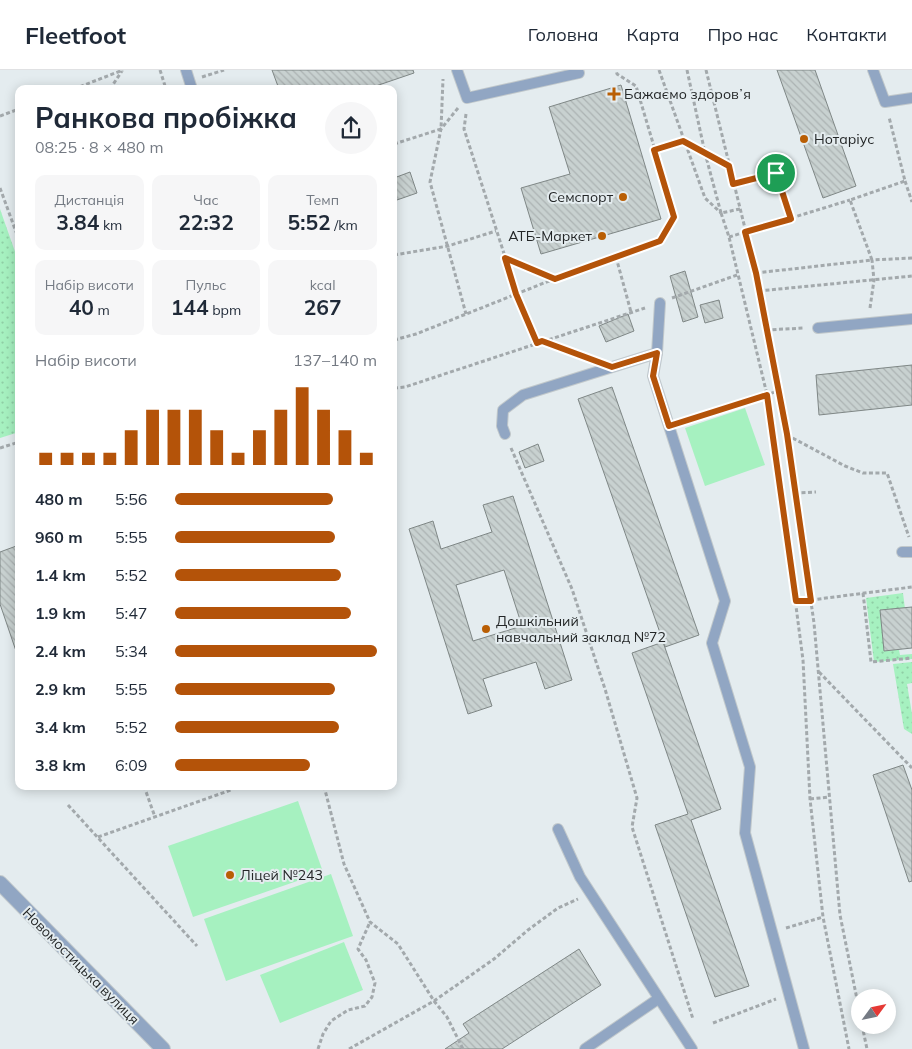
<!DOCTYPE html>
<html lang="uk">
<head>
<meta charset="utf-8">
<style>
	body { margin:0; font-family:Mulish,sans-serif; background:#f6f6f7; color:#1f2937; height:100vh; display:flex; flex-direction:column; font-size:19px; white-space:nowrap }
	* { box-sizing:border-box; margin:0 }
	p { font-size:16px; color:#747a83 }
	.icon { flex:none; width:28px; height:28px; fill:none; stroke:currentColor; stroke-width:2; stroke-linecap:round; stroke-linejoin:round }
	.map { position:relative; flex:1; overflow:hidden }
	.details { position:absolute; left:15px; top:15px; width:382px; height:705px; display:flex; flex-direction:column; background:#fff; border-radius:10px; box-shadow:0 2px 12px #0003 }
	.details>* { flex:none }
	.needle { width:32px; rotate:57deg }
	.tools { position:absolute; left:851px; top:919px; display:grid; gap:10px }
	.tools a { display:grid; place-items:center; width:45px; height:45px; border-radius:50%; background:#fff; box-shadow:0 2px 12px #0003; font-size:25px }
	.pin { position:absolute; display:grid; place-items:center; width:42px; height:42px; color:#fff; margin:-21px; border:2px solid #fff; border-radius:50%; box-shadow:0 1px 5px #0007 }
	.round { display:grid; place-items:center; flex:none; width:52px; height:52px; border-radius:26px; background:#f6f6f7 }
	.head { display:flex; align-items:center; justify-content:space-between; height:85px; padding:0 20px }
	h1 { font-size:28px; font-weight:700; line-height:38px }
	.metrics { display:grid; grid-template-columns:repeat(3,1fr); gap:8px; height:85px; padding:5px 20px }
	.metrics div { display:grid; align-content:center; border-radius:10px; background:#f6f6f7; text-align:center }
	.metrics b { font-size:21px; font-weight:700 }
	.metrics small { font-size:14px; font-weight:400 }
	.metrics p { font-size:14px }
	.chart { height:140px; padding:10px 20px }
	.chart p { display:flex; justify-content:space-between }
	.chart svg { width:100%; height:90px; margin-top:5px; stroke:#b45309; stroke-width:6 }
	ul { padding:0 20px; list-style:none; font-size:16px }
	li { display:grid; grid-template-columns:80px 60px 1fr; align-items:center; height:38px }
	li i { height:12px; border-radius:6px; background:#b45309 }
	header { display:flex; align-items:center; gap:30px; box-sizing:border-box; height:70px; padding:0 25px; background:#fff; border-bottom:1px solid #e0e1e3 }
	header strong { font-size:24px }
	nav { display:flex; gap:28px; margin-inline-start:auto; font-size:18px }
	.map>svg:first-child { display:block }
	.grass { fill:url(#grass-dots) }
	.green { fill:#a6f1c0 }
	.building { fill:url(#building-back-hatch); stroke:#7f8786; fill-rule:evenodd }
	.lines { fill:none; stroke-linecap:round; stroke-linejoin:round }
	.service-casing { stroke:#c1c8cb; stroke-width:12 }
	.minor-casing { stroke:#c1c8cb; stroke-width:16 }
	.path { stroke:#a3a9ac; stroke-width:3; stroke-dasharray:4 2.5; stroke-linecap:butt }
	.service { stroke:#91a6c3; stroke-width:10 }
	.minor { stroke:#91a6c3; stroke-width:14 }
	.route-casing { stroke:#fff; stroke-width:10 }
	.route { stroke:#b45309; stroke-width:6 }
	.poi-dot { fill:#b95e04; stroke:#e4ecef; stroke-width:2 }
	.labels { text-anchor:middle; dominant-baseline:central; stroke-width:4; stroke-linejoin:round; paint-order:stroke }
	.poi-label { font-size:14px; fill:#232627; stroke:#e4ecef; text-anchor:start }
	.street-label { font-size:14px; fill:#232627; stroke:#e4ecef }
</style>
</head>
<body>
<header>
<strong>Fleetfoot</strong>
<nav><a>Головна</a><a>Карта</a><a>Про нас</a><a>Контакти</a></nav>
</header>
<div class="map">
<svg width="912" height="979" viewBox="0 0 912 979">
	<defs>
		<pattern id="grass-dots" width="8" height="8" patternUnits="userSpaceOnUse" patternTransform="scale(1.25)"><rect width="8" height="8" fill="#a6f1c0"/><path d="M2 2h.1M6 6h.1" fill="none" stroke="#8fcea5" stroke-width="1.8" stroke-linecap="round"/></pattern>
		<pattern id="building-back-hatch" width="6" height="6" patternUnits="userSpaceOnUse" patternTransform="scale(1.25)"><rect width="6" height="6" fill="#c8d1d0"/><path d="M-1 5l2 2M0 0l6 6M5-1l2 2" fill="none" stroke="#acb3b3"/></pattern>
	</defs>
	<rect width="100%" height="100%" fill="#e4ecef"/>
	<g class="grass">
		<polygon points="0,139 19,193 19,362 0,368"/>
		<polygon points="903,523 905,539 889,580 899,580 900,585 912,584 912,589 874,592 866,528"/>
		<polygon points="912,592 912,613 907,614 912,644 912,664 904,659 893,594"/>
	</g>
	<g class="green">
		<polygon points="745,338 765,395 705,416 685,358"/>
		<polygon points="298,731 323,802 193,847 168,776"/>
		<polygon points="331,804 353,866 226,911 204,849"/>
		<polygon points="344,872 363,920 280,953 260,905"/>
	</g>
	<g class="building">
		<polygon points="272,0 413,0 414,3 367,19 279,19"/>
		<polygon points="777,0 815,0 856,116 823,128"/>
		<polygon points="621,15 661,149 541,184 521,118 570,104 549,37"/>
		<polygon points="410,102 417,123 394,131 394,108"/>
		<polygon points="685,201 698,247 683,252 670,206"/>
		<polygon points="719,230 723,248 705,253 700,235"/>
		<polygon points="628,244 634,261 606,272 599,256"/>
		<polygon points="912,295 912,335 819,345 816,305"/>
		<polygon points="612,317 699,565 665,577 578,329"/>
		<polygon points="538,374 544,391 525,398 519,382"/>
		<path d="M513 426 572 610 545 619 536 592 483 609 492 636 468 644 409 459 433 451 441 479 492 462 483 435ZM504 500 522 556 473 571 456 515Z"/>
		<polygon points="19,475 19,580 16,581 0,534 0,482"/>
		<polygon points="912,537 912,578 884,581 880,540"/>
		<polygon points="663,572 721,739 691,750 749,916 715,927 655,755 688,744 632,583"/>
		<polygon points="903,695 912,720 912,811 909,812 873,705"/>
		<polygon points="579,879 601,915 502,979 445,979 469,963 463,954"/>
	</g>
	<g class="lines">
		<g class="service-casing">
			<g id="service">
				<polyline points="186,0 192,19"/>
				<polyline points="457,0 467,28 579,3"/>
				<polyline points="873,0 885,32 912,28"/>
				<polyline points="660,233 657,283 653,306 725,531 712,573 750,697 745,763 804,979"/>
				<polyline points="818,258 912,249"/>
				<polyline points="505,364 502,356 503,340 523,325 657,283"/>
				<polyline points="902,482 912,482"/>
				<polyline points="558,759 580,807 692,979"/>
				<polyline points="585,979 658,929"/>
			</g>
		</g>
		<g class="minor-casing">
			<polyline id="minor" points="0,813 163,979"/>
		</g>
		<g class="path">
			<polyline points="160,0 166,19"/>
			<polyline points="659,0 705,128 721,143"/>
			<polyline points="687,0 705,83 721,143"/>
			<polyline points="706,0 756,203 787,364 814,553 840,845 860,944"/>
			<polyline points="202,7 224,0"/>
			<polyline points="74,19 123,0"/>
			<polyline points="110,19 122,1"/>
			<polyline points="458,38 441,59 430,112 466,244"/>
			<polyline points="466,44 464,59 517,224 537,273"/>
			<polyline points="0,46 19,39"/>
			<polyline points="394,74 441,59 443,9"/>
			<polyline points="654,80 683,71 729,95"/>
			<polyline points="905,111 912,132"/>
			<polyline points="733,114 776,103 791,149"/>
			<polyline points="0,118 19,170"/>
			<polyline points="740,139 721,143 729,167 770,337 803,590 810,729 823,847 849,979"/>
			<polyline points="729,167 850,130"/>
			<polyline points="394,185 448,176 496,161"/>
			<polyline points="616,187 631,242"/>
			<polyline points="505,188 555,209 660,171 675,147 636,16 617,4 616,0"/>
			<polyline points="756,203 872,190 850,130 905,111 889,47"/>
			<polyline points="759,221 912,206"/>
			<polyline points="672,228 737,205"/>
			<polyline points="870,238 874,210 872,190 912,188"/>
			<polyline points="766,260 804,258"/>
			<polyline points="394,270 416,264 554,209"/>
			<polyline points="543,271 588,288"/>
			<polyline points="394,318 405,317 645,238"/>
			<polyline points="684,351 778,321"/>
			<polyline points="787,365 845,396 863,403 887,403 909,467"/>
			<polyline points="0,378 19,372"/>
			<polyline points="511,378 572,519 605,619 637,728 632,757 693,949"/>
			<polyline points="795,423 816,422"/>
			<polyline points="863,523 871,592 912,588"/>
			<polyline points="811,530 912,517"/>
			<polyline points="796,531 811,531"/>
			<polyline points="819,602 912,698"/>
			<polyline points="144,716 155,747"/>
			<polyline points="324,716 344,794 370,852 398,874 434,931 447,947 463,979"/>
			<polyline points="810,729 829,727"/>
			<polyline points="68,735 197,876"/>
			<polyline points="98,767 231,720 231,716"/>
			<polyline points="786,858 823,847"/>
			<polyline points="713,953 776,929"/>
			<polyline points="862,955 867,979"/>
			<polyline points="318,979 323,964 331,951 348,940 365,936 372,927 375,913 366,890 358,879 370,852"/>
			<polyline points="349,979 434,931 494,889 528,860 558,838 578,829"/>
		</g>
		<use href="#service" class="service"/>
		<use href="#minor" class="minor"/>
	</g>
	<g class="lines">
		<g class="route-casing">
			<polygon id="route" points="683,71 729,96 733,114 776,103 791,149 745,162 756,203 787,364 811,531 796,531 767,325 669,356 653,306 657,283 612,297 542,271 537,273 516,224 505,188 555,209 660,171 674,147 654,80"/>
		</g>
		<use href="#route" class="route"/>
	</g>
	<g class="poi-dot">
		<path d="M611.5 16.5h5v5h5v5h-5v5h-5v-5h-5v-5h5z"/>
		<circle cx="804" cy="69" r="5"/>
		<circle cx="623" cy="127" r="5"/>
		<circle cx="602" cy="166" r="5"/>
		<circle cx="486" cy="559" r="5"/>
		<circle cx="230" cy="805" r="5"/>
	</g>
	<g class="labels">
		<g class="poi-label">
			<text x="624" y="24">Бажаємо здоровʼя</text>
			<text x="814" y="69">Нотаріус</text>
			<text x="613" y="127" text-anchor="end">Семспорт</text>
			<text x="592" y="166" text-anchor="end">АТБ-Маркет</text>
			<text x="496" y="551">Дошкільний<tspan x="496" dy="16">навчальний заклад №72</tspan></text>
			<text x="240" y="805">Ліцей №243</text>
		</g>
		<g class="street-label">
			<text transform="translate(81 896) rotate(45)">Новомостицька вулиця</text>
		</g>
	</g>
</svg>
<div class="tools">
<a><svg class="needle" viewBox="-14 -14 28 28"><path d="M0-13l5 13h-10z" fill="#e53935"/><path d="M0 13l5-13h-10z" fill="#747a83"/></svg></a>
</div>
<div class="pin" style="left:776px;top:103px;background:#1e9e55"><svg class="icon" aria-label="arrive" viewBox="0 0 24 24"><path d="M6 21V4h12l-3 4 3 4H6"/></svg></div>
<section class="details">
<div class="head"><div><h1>Ранкова пробіжка</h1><p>08:25 · 8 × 480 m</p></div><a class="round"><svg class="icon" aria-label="share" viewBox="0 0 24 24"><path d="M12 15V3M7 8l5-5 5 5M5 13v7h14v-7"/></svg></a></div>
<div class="metrics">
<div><p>Дистанція</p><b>3.84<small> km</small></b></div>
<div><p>Час</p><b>22:32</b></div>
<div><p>Темп</p><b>5:52<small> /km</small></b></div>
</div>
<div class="metrics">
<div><p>Набір висоти</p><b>40<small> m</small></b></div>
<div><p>Пульс</p><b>144<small> bpm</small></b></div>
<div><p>kcal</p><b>267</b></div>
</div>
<div class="chart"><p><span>Набір висоти</span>137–140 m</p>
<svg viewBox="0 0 160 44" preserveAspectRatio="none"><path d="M5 44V38M15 44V38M25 44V38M35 44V38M45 44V27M55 44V17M65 44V17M75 44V17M85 44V27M95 44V38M105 44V27M115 44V17M125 44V6M135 44V17M145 44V27M155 44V38"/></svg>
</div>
<ul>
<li><b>480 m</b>5:56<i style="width:78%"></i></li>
<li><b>960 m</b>5:55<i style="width:79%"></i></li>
<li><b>1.4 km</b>5:52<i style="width:82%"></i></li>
<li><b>1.9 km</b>5:47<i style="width:87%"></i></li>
<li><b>2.4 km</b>5:34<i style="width:100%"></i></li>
<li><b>2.9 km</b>5:55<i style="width:79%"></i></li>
<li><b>3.4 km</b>5:52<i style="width:81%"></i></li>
<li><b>3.8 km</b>6:09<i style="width:67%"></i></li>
</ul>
</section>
</div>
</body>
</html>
